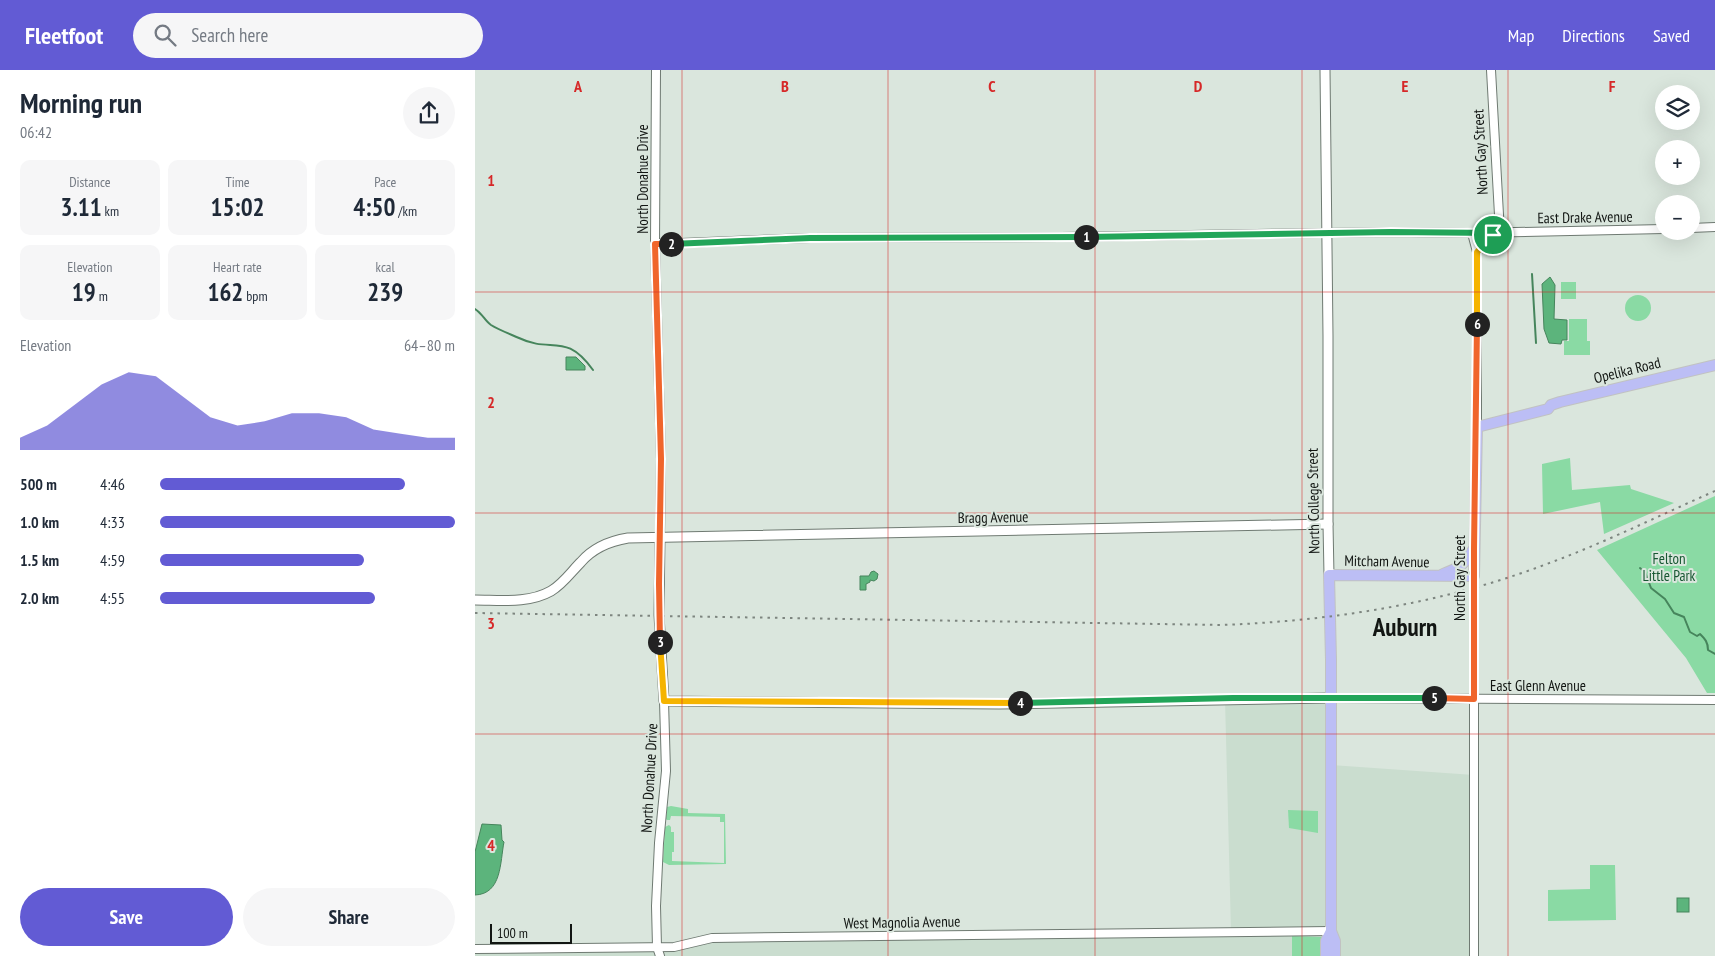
<!DOCTYPE html>
<html lang="en">
<head>
<meta charset="utf-8">
<style>
	body { margin:0; font-family:"PT Sans Narrow",sans-serif; background:#f6f6f7; color:#1f2937; height:100vh; display:flex; flex-direction:column; font-size:19px; white-space:nowrap }
	* { box-sizing:border-box; margin:0 }
	p { font-size:16px; color:#747a83 }
	.icon { flex:none; width:28px; height:28px; fill:none; stroke:currentColor; stroke-width:2; stroke-linecap:round; stroke-linejoin:round }
	.map { position:relative; flex:1; overflow:hidden }
	.drawer { display:flex; flex-direction:column; background:#fff; width:475px }
	.drawer>* { flex:none }
	.fabs { position:absolute; left:1180px; top:15px; display:grid; gap:10px }
	.fabs a { display:grid; place-items:center; width:45px; height:45px; border-radius:50%; background:#fff; box-shadow:0 5px 20px #0002; font-size:25px }
	.scale { position:absolute; left:15px; bottom:12px; width:82px; box-sizing:border-box; padding-left:5px; border:2px solid #121613; border-top:0; font-size:14px; line-height:18px; white-space:nowrap; color:#121613; -webkit-text-stroke:4px #dae6dd; paint-order:stroke }
	.pin { position:absolute; display:grid; place-items:center; width:42px; height:42px; color:#fff; margin:-21px; border:2px solid #fff; border-radius:50%; box-shadow:0 1px 5px #0007 }
	.km { position:absolute; width:25px; height:25px; margin:-12px; border-radius:50%; background:#222; color:#fff; font-size:14px; line-height:25px; text-align:center }
	.round { display:grid; place-items:center; flex:none; width:52px; height:52px; border-radius:26px; background:#f6f6f7 }
	.head { display:flex; align-items:center; justify-content:space-between; height:85px; padding:0 20px }
	h1 { font-size:28px; font-weight:700; line-height:38px }
	.metrics { display:grid; grid-template-columns:repeat(3,1fr); gap:8px; height:85px; padding:5px 20px }
	.metrics div { display:grid; align-content:center; border-radius:10px; background:#f6f6f7; text-align:center }
	.metrics b { font-size:25px; font-weight:700 }
	.metrics small { font-size:14px; font-weight:400 }
	.metrics p { font-size:14px }
	.chart { height:140px; padding:10px 20px }
	.chart p { display:flex; justify-content:space-between }
	.chart svg { width:100%; height:90px; margin-top:5px; fill:#625bd4; opacity:.7 }
	.primary-button { display:flex; gap:10px; margin-top:auto; padding:10px 20px }
	.primary-button a { flex:1; height:58px; border-radius:30px; background:#625bd4; color:#fff; font-size:20px; font-weight:700; line-height:58px; text-align:center }
	.primary-button a+a { background:#f6f6f7; color:#1f2937 }
	ul { padding:0 20px; list-style:none; font-size:16px }
	li { display:grid; grid-template-columns:80px 60px 1fr; align-items:center; height:38px }
	li i { height:12px; border-radius:6px; background:#625bd4 }
	header { display:flex; align-items:center; gap:30px; box-sizing:border-box; height:70px; padding:0 25px; background:#625bd4; color:#fff }
	header strong { font-size:24px }
	nav { display:flex; gap:28px; margin-inline-start:auto; font-size:18px }
	.search { width:350px; height:45px; background:#f6f6f7; display:flex; align-items:center; gap:12px; box-sizing:border-box; padding:0 18px; border-radius:28px; color:#747a83; font-size:19px }
	main { display:flex; flex:1; min-height:0 }
	.map>svg:first-child { display:block }
	.built { fill:#caddcf }
	.green { fill:#8adaa4 }
	.water { fill:#5cb47c; stroke:#46855c }
	.lines { fill:none; stroke-linecap:round; stroke-linejoin:round }
	.stream { stroke:#46855c; stroke-width:2 }
	.tertiary-casing { stroke:#6f7a72; stroke-width:10 }
	.secondary-casing { stroke:#6f7a72; stroke-width:11 }
	.primary-casing { stroke:#c1c2c2; stroke-width:12 }
	.tertiary { stroke:#fff; stroke-width:8 }
	.secondary { stroke:#fff; stroke-width:9 }
	.primary { stroke:#bcbef5; stroke-width:10 }
	.rail { stroke:#7d857f; stroke-width:2; stroke-dasharray:2.5 5; stroke-linecap:butt }
	.split-1-casing { stroke:#fff; stroke-width:10 }
	.split-2-casing { stroke:#fff; stroke-width:10 }
	.split-3-casing { stroke:#fff; stroke-width:10 }
	.split-4-casing { stroke:#fff; stroke-width:10 }
	.split-5-casing { stroke:#fff; stroke-width:10 }
	.split-6-casing { stroke:#fff; stroke-width:10 }
	.split-7-casing { stroke:#fff; stroke-width:10 }
	.split-1 { stroke:#22a559; stroke-width:6 }
	.split-2 { stroke:#22a559; stroke-width:6 }
	.split-3 { stroke:#f0652b; stroke-width:6 }
	.split-4 { stroke:#f5b400; stroke-width:6 }
	.split-5 { stroke:#22a559; stroke-width:6 }
	.split-6 { stroke:#f0652b; stroke-width:6 }
	.split-7 { stroke:#f5b400; stroke-width:6 }
	.grid { fill:none; stroke:#d62828; stroke-width:1; stroke-opacity:0.55 }
	.labels { text-anchor:middle; dominant-baseline:central; stroke-width:4; stroke-linejoin:round; paint-order:stroke }
	.street-label { font-size:15px; fill:#121613; stroke:#dae6dd }
	.park-label { font-size:15px; fill:#175732; stroke:#dae6dd }
	.town-label { font-size:25px; font-weight:bold; fill:#121613; stroke:#dae6dd }
	.grid-label { font-size:16px; text-anchor:middle; font-weight:bold; fill:#d62828; stroke:#dae6dd; stroke-width:4; stroke-linejoin:round; paint-order:stroke }
</style>
</head>
<body>
<header>
<strong>Fleetfoot</strong>
<div class="search"><svg class="icon" aria-label="search" viewBox="0 0 24 24"><circle cx="10" cy="10" r="6"/><path d="M15 15l6 6"/></svg>Search here</div>
<nav><a>Map</a><a>Directions</a><a>Saved</a></nav>
</header>
<main>
<section class="drawer">
<div class="head"><div><h1>Morning run</h1><p>06:42</p></div><a class="round"><svg class="icon" aria-label="share" viewBox="0 0 24 24"><path d="M12 15V3M7 8l5-5 5 5M5 13v7h14v-7"/></svg></a></div>
<div class="metrics">
<div><p>Distance</p><b>3.11<small> km</small></b></div>
<div><p>Time</p><b>15:02</b></div>
<div><p>Pace</p><b>4:50<small> /km</small></b></div>
</div>
<div class="metrics">
<div><p>Elevation</p><b>19<small> m</small></b></div>
<div><p>Heart rate</p><b>162<small> bpm</small></b></div>
<div><p>kcal</p><b>239</b></div>
</div>
<div class="chart"><p><span>Elevation</span>64–80 m</p>
<svg viewBox="0 0 160 44" preserveAspectRatio="none"><path d="M0 44V38L10 32L20 22L30 12L40 6L50 8L60 18L70 28L80 32L90 30L100 26L110 26L120 28L130 34L140 36L150 38L160 38V44z"/></svg>
</div>
<ul>
<li><b>500 m</b>4:46<i style="width:83%"></i></li>
<li><b>1.0 km</b>4:33<i style="width:100%"></i></li>
<li><b>1.5 km</b>4:59<i style="width:69%"></i></li>
<li><b>2.0 km</b>4:55<i style="width:73%"></i></li>
</ul>
<div class="primary-button"><a>Save</a><a>Share</a></div>
</section>
<div class="map">
<svg width="1240" height="886" viewBox="0 0 1240 886">
	<rect width="100%" height="100%" fill="#dae6dd"/>
	<polygon class="built" points="856,628 856,695 999,705 999,886 0,886 0,879 199,877 237,868 756,861 750,629"/>
	<g class="green">
		<rect x="1086" y="212" width="15" height="17"/>
		<circle cx="1163" cy="238" r="13"/>
		<polygon points="1094,249 1112,249 1112,271 1115,271 1115,285 1089,285 1089,271 1094,271"/>
		<polygon points="1095,388 1097,420 1155,415 1156,419 1199,433 1129,464 1125,432 1068,444 1067,394"/>
		<polygon points="1240,426 1240,623 1232,623 1211,588 1122,480"/>
		<polygon points="196,736 213,739 213,743 250,744 251,794 194,795 188,792 190,757 194,755 196,757 196,762 199,762 199,782 197,782 197,791 249,793 249,752 245,752 245,747 196,746 195,750 192,750 191,749 192,737"/>
		<polygon points="813,740 843,741 843,763 814,758"/>
		<polygon points="1115,795 1140,795 1141,850 1073,851 1073,820 1115,819"/>
		<polygon points="817,866 847,867 848,886 817,886"/>
	</g>
	<g class="water">
		<polygon points="1075,207 1080,215 1079,249 1092,250 1092,270 1087,270 1086,274 1074,273 1069,259 1067,214"/>
		<polygon points="91,287 101,287 110,296 110,300 91,300"/>
		<polygon points="399,501 403,504 402,509 399,511 395,510 395,512 391,514 391,520 385,520 385,506 394,506 396,502"/>
		<path d="M7 754 26 755 27 770 29 772C25 792 27 824 0 825V782Z"/>
		<rect x="1202" y="828" width="12" height="14"/>
	</g>
	<g class="lines">
		<g class="stream">
			<polyline points="1057,204 1061,273"/>
			<path d="M0 239C7 243 10 251 16 255 24 260 35 264 44 268 77 284 90 261 118 300"/>
			<path d="M1165 498 1170 502 1176 518 1190 529 1199 543 1209 547 1215 562 1222 566 1225 564C1230 569 1233 572 1233 580L1240 584"/>
		</g>
		<g class="tertiary-casing">
			<g id="tertiary">
				<polyline points="181,0 180,174 186,389 185,467"/>
				<polyline points="1016,0 1025,163"/>
				<polyline points="1216,158 1240,157"/>
				<polyline points="997,163 1002,182 1002,357"/>
				<polyline points="180,174 335,168 586,167 916,162 997,163 1189,159"/>
				<polyline points="1002,182 1021,163"/>
				<polyline points="999,506 999,886"/>
				<polyline points="856,628 1240,630"/>
				<polyline points="0,879 199,877 237,868 312,867 856,861"/>
				<polyline points="185,886 182,877 181,836 184,773 191,701 189,631"/>
			</g>
		</g>
		<g class="secondary-casing">
			<g id="secondary">
				<polyline points="850,0 853,266 853,454 854,505"/>
				<polyline points="185,467 184,545 189,631 524,634 856,628"/>
				<path d="M0 530C25 530 53 534 76 521 88 514 96 502 106 492 118 478 135 471 153 468L853 454"/>
			</g>
		</g>
		<g class="primary-casing">
			<g id="primary">
				<path d="M968 504C984 498 989 495 998 480"/>
				<polyline points="851,886 851,871 856,861"/>
				<polyline points="860,886 860,871 856,861 856,590 854,505 999,506 1002,357 1073,339 1076,335 1085,332 1240,295"/>
			</g>
		</g>
		<use href="#tertiary" class="tertiary"/>
		<use href="#secondary" class="secondary"/>
		<use href="#primary" class="primary"/>
		<path class="rail" d="M0 543 746 555C856 551 965 534 1069 495 1127 474 1183 446 1240 421"/>
	</g>
	<g class="lines">
		<g class="split-1-casing">
			<polyline id="split-1" points="611,167 916,162 1021,163 1018,165"/>
		</g>
		<g class="split-2-casing">
			<polyline id="split-2" points="196,174 335,168 611,167"/>
		</g>
		<g class="split-3-casing">
			<polyline id="split-3" points="185,572 184,514 186,389 180,174 196,174"/>
		</g>
		<g class="split-4-casing">
			<polyline id="split-4" points="185,572 189,631 545,633"/>
		</g>
		<g class="split-5-casing">
			<polyline id="split-5" points="545,633 758,628 959,628"/>
		</g>
		<g class="split-6-casing">
			<polyline id="split-6" points="959,628 999,629 999,479 1002,254"/>
		</g>
		<g class="split-7-casing">
			<polyline id="split-7" points="1002,254 1002,182 1018,165"/>
		</g>
		<use href="#split-1" class="split-1"/>
		<use href="#split-2" class="split-2"/>
		<use href="#split-3" class="split-3"/>
		<use href="#split-4" class="split-4"/>
		<use href="#split-5" class="split-5"/>
		<use href="#split-6" class="split-6"/>
		<use href="#split-7" class="split-7"/>
	</g>
	<path class="grid" d="M207 0V886M413 0V886M620 0V886M827 0V886M1033 0V886M0 222H1240M0 443H1240M0 664H1240"/>
	<g class="labels">
		<g class="street-label">
			<text transform="translate(1005 82) rotate(-93)">North Gay Street</text>
			<text transform="translate(167 109) rotate(-90)">North Donahue Drive</text>
			<text transform="translate(1110 147) rotate(-1)">East Drake Avenue</text>
			<text transform="translate(1152 300) rotate(-14)">Opelika Road</text>
			<text transform="translate(838 431) rotate(-91)">North College Street</text>
			<text transform="translate(518 447) rotate(-1)">Bragg Avenue</text>
			<text transform="translate(912 491) rotate(1)">Mitcham Avenue</text>
			<text transform="translate(984 508) rotate(-90)">North Gay Street</text>
			<text x="1063" y="615">East Glenn Avenue</text>
			<text transform="translate(174 708) rotate(-87)">North Donahue Drive</text>
			<text transform="translate(427 852) rotate(-1)">West Magnolia Avenue</text>
		</g>
		<g class="park-label">
			<text x="1194" y="488">Felton<tspan x="1194" dy="17">Little Park</tspan></text>
		</g>
		<g class="town-label">
			<text x="930" y="557">Auburn</text>
		</g>
	</g>
	<g class="grid-label">
		<text x="103" y="22">A</text>
		<text x="310" y="22">B</text>
		<text x="517" y="22">C</text>
		<text x="723" y="22">D</text>
		<text x="930" y="22">E</text>
		<text x="1137" y="22">F</text>
		<text x="16" y="116">1</text>
		<text x="16" y="338">2</text>
		<text x="16" y="559">3</text>
		<text x="16" y="781">4</text>
	</g>
</svg>
<div class="fabs">
<a><svg class="icon" aria-label="layers" viewBox="0 0 24 24"><path d="M12 4l9 5-9 5-9-5zM3 14l9 5 9-5"/></svg></a>
<a>+</a>
<a>−</a>
</div>
<div class="scale">100 m</div>
<div class="pin" style="left:1018px;top:165px;background:#1e9e55"><svg class="icon" aria-label="arrive" viewBox="0 0 24 24"><path d="M6 21V4h12l-3 4 3 4H6"/></svg></div>
<b class="km" style="left:611px;top:167px">1</b>
<b class="km" style="left:196px;top:174px">2</b>
<b class="km" style="left:185px;top:572px">3</b>
<b class="km" style="left:545px;top:633px">4</b>
<b class="km" style="left:959px;top:628px">5</b>
<b class="km" style="left:1002px;top:254px">6</b>
</div>
</main>
</body>
</html>
